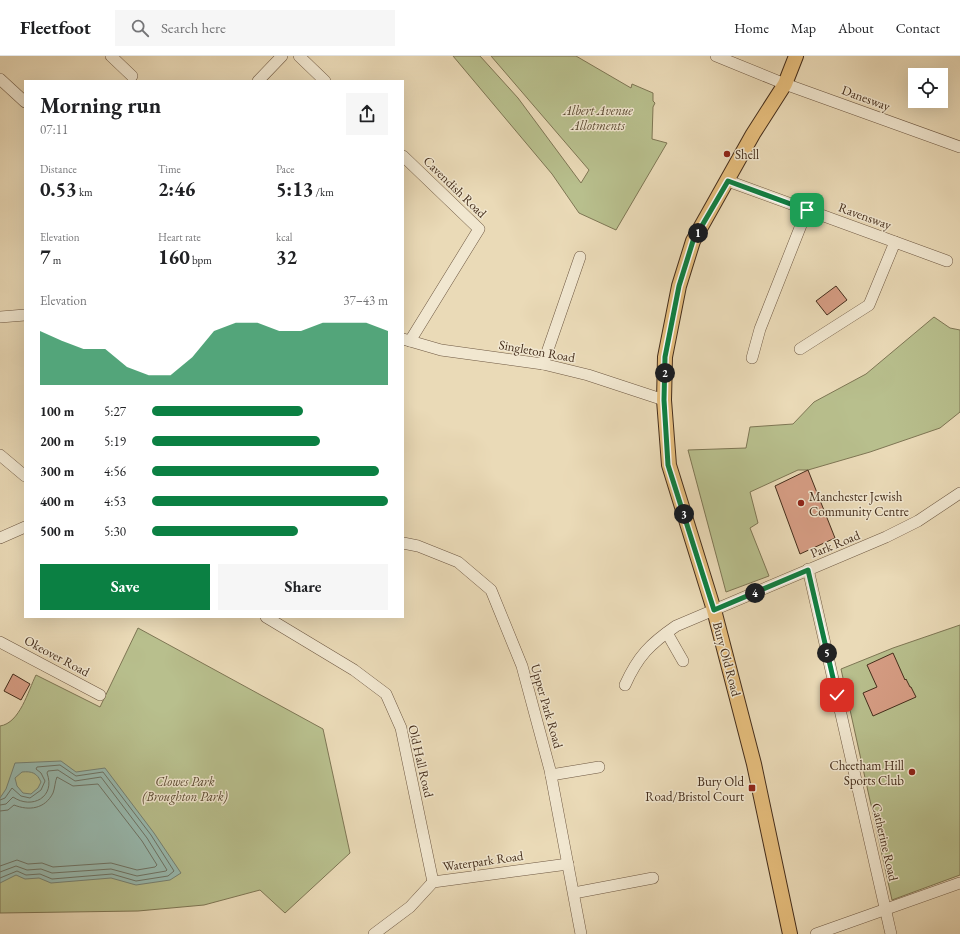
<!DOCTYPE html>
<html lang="en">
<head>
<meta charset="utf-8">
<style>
	body { margin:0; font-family:"EB Garamond",serif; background:#f6f6f6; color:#202124; height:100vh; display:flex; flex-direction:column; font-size:15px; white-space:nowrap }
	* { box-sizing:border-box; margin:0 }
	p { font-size:13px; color:#757577 }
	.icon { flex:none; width:22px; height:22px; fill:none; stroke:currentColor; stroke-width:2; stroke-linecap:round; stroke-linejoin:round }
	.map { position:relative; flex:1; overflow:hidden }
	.details { position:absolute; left:24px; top:24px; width:380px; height:538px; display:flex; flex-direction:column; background:#fff; border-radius:0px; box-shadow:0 4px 16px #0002 }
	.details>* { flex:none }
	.controls { position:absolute; left:908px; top:12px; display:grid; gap:8px }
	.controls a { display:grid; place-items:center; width:40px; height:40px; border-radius:0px; background:#fff; box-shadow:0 4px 16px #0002; font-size:20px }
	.pin { position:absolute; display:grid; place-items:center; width:34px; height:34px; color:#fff; margin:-17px; border-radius:8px; box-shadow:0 2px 6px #0006 }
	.km { position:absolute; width:20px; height:20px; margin:-10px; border-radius:50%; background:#222; color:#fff; font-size:11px; line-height:20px; text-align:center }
	.round { display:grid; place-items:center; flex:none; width:42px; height:42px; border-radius:0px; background:#f6f6f6 }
	.summary { display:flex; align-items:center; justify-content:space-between; height:68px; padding:0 16px }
	h1 { font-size:22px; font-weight:700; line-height:30px }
	.figures { display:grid; grid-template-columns:repeat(3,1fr); gap:6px; height:68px; padding:4px 16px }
	.figures div { display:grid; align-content:center }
	.figures b { font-size:20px; font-weight:700 }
	.figures small { font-size:11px; font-weight:400 }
	.figures p { font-size:11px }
	.chart { height:112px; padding:8px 16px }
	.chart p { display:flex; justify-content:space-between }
	.chart svg { width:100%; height:72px; margin-top:4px; fill:#0b8043; opacity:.7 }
	.cta { display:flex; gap:8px; margin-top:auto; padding:8px 16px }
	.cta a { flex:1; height:46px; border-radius:0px; background:#0b8043; color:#fff; font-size:16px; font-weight:700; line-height:46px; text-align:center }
	.cta a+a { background:#f6f6f6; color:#202124 }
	ul { padding:0 16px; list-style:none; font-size:13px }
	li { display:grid; grid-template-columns:64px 48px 1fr; align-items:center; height:30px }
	li i { height:10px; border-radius:5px; background:#0b8043 }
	header { display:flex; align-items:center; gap:24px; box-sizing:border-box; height:56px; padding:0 20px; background:#fff; border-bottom:1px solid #e0e0e0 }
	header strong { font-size:19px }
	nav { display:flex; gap:22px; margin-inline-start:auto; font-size:14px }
	.search { width:280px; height:36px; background:#f6f6f6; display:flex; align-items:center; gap:10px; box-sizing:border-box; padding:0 14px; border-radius:0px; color:#757577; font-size:15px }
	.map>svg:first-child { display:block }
	.green { fill:#b8bf8d; stroke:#7e7654 }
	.water { fill:#98bab0; stroke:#768274; fill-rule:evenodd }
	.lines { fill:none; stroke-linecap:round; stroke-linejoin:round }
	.shore { stroke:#6e7466; stroke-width:1 }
	.building { fill:#d69d84; stroke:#442d1b }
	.minor-casing { stroke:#6e5842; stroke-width:12 }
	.major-casing { stroke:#442d1b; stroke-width:16 }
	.minor { stroke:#f1e7d0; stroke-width:11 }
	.major { stroke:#e5bd7c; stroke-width:14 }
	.route-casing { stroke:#fff; stroke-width:8 }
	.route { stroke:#0b8043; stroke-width:5 }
	.poi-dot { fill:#8f2418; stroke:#f1e7d0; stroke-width:1.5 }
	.labels { text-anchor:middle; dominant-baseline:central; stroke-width:3; stroke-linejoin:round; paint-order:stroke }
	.street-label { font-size:13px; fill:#442d1b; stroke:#f1e7d0 }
	.park-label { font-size:13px; font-style:italic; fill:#5b4a32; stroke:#f1e7d0 }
	.poi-label { font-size:13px; fill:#442d1b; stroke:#f1e7d0; text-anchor:start }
</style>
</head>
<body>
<header>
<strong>Fleetfoot</strong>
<div class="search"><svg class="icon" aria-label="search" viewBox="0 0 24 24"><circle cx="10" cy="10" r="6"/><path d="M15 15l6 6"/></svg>Search here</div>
<nav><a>Home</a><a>Map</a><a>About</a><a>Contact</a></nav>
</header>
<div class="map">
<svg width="960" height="878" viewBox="0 0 960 878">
	<rect width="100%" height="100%" fill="#eadab7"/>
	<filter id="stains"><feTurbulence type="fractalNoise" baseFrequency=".005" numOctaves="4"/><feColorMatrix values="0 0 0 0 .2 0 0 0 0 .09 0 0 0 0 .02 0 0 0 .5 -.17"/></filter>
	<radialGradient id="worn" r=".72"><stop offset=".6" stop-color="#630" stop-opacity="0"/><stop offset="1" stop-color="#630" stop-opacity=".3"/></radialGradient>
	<g class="green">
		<polygon points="453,0 480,0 518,42 581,127 589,114 491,0 576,0 631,32 632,28 653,37 653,45 655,47 653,51 652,83 667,87 616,174 579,157 552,118"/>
		<polygon points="934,261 950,272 960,274 960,356 940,372 870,396 808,414 798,414 750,436 758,467 750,472 769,520 726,536 688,394 746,392 750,371 793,368 814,346 866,318"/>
		<polygon points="960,569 960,819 892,844 841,613 893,592"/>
		<path d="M138 572 323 673 350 797 285 857 260 834 204 849 138 855 0 857V670C20 667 28 635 36 619L100 651Z"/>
	</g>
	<path class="water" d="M61 705 76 716 105 712 154 777 181 817 170 824 136 829 111 822 51 827 39 822 25 823 16 819 0 827V742L6 733 15 707ZM22 716C32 715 37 717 41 726L38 732 31 738 23 737 17 730 15 722Z"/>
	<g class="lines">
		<g class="shore">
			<polyline points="0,744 5,742 12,732 21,740 30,742 41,734 45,725 41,717 36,713 37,711 60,709 76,720 103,716 151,779 174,815 168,820 136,825 112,818 52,823 40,818 26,819 17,815 0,822"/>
			<path d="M0 749 6 748 13 741C32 754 56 741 47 717L48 715 58 714 75 725 101 721 147 782 167 814 166 815 137 820 111 813 52 817 41 813 27 814 16 810 0 816"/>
			<path d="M0 755 8 754 14 749C29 755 45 753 53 737 55 732 55 725 57 721L73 730 98 728 142 785 157 809 155 811 137 814 111 807 53 811 42 807 28 808 17 804 0 810"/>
		</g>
	</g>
	<g class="building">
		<polygon points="836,230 847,244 827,259 816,245"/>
		<polygon points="808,414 835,482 800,498 775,430"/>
		<polygon points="893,597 905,624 906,623 910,631 911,631 916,641 873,660 863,637 877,631 867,609"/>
		<polygon points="13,618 30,628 21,644 4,635"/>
	</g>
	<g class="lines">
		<g class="minor-casing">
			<g id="minor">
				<polyline points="111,0 132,20"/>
				<polyline points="299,0 325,25"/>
				<polyline points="716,0 785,28 960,91"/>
				<polyline points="0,23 25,46"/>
				<polyline points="258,25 282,0"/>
				<polyline points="403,100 479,173 410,285"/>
				<polyline points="728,125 947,205"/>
				<polyline points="0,261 25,259"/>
				<polyline points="403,283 441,294 543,308 588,319 664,344"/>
				<polyline points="800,293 869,249 895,186"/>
				<polyline points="752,302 760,273 807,154"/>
				<polyline points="543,308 580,201"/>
				<polyline points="0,399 25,420"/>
				<polyline points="0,482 25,471"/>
				<polyline points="403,487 418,490 458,506 491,534 522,610 550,714 581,878"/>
				<polyline points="808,513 891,878"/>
				<polyline points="266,561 354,614 386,638 401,672 433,826"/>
				<polyline points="667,577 683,605"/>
				<polyline points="0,586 100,639"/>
				<path d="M625 629C638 600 650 588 676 570L886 481 918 465 960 437"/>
				<polyline points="551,719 599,711"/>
				<polyline points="574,837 653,822"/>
				<polyline points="374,878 410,851 433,826 568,808"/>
				<polyline points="816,878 960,827"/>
			</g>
		</g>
		<g class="major-casing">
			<polyline id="major" points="790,878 754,708 714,554 669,409 664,344 665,301 679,230 693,185 753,78 785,28 796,0"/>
		</g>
		<use href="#minor" class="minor"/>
		<use href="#major" class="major"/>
	</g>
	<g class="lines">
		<g class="route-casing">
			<polyline id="route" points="807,154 728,125 693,185 679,230 665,301 664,344 668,409 714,554 808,514 837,639"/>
		</g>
		<use href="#route" class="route"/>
	</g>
	<g class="poi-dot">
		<circle cx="727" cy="98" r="4"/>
		<circle cx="801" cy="447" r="4"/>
		<circle cx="912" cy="716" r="4"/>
		<rect x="748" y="728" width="8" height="8" rx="2"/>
	</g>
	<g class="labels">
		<g class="street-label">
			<text transform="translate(866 42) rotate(20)">Danesway</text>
			<text transform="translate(455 131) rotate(44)">Cavendish Road</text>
			<text transform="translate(865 160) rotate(20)">Ravensway</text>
			<text transform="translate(537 295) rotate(10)">Singleton Road</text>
			<text transform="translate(835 488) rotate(-22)">Park Road</text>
			<text transform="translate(57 600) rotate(28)">Okeover Road</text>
			<text transform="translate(727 603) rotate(75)">Bury Old Road</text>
			<text transform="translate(547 650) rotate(74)">Upper Park Road</text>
			<text transform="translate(421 705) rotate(77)">Old Hall Road</text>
			<text transform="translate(885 786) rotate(77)">Catherine Road</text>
			<text transform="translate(483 805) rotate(-8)">Waterpark Road</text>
		</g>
		<g class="park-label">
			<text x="598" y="54">Albert Avenue<tspan x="598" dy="15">Allotments</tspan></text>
			<text x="185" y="725">Clowes Park<tspan x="185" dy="15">(Broughton Park)</tspan></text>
		</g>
		<g class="poi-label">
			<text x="735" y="98">Shell</text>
			<text x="809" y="440">Manchester Jewish<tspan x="809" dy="15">Community Centre</tspan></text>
			<text x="904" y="709" text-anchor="end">Cheetham Hill<tspan x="904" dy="15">Sports Club</tspan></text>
			<text x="744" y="725" text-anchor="end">Bury Old<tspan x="744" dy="15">Road/Bristol Court</tspan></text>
		</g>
	</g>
	<rect width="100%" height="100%" filter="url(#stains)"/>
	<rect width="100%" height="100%" fill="url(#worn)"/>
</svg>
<div class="controls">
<a><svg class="icon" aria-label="locate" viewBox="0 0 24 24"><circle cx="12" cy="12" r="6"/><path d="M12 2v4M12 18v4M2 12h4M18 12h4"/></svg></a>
</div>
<div class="pin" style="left:807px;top:154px;background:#1e9e55"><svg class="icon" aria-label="arrive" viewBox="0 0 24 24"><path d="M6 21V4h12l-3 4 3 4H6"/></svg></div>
<div class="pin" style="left:837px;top:639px;background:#d93025"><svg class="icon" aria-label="check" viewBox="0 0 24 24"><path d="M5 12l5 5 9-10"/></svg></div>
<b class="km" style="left:698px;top:177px">1</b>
<b class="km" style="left:665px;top:317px">2</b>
<b class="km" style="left:684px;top:458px">3</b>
<b class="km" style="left:755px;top:537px">4</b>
<b class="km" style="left:827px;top:597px">5</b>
<section class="details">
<div class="summary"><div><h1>Morning run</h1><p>07:11</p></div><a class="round"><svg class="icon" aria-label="share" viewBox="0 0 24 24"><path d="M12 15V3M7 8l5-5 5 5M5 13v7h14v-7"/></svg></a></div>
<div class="figures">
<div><p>Distance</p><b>0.53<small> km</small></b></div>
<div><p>Time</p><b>2:46</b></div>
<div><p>Pace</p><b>5:13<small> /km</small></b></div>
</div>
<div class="figures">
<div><p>Elevation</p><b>7<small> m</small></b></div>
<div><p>Heart rate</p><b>160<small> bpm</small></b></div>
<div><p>kcal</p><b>32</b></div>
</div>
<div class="chart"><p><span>Elevation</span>37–43 m</p>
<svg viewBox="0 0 160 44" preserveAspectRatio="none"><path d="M0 44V11L10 17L20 22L30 22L40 33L50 38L60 38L70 27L80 11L90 6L100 6L110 11L120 11L130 6L140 6L150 6L160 11V44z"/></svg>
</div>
<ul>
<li><b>100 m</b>5:27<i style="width:64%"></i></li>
<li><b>200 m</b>5:19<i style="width:71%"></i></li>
<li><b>300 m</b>4:56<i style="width:96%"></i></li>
<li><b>400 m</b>4:53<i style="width:100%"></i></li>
<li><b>500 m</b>5:30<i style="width:62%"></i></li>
</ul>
<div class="cta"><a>Save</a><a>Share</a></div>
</section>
</div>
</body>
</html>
